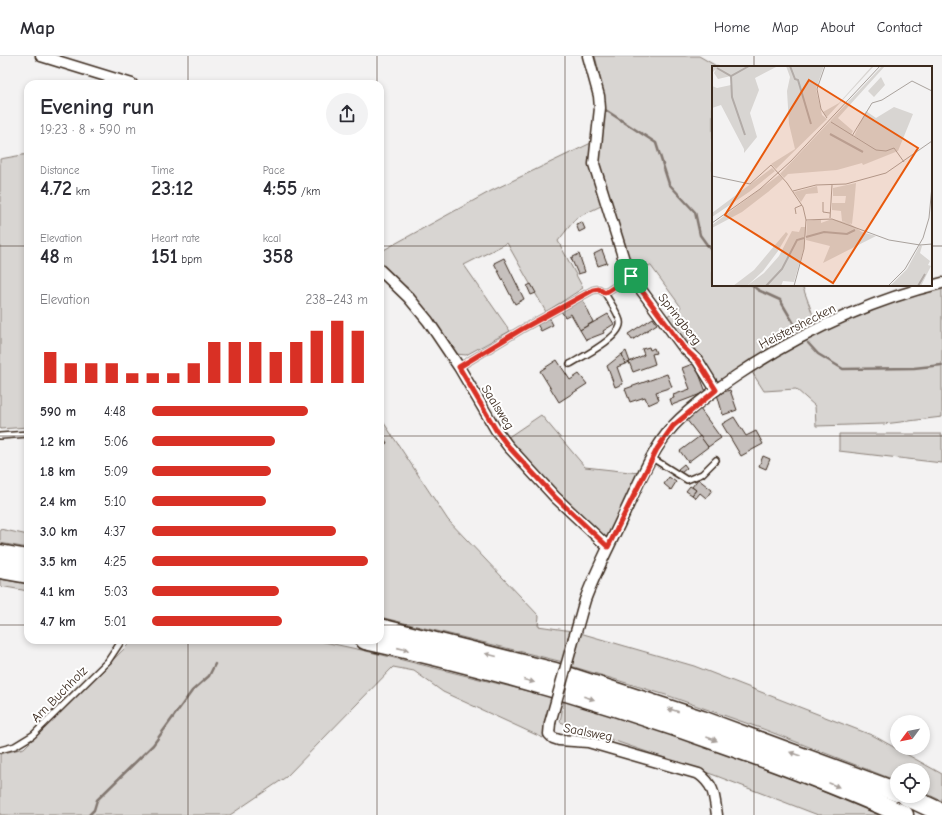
<!DOCTYPE html>
<html lang="en">
<head>
<meta charset="utf-8">
<style>
	body { margin:0; font-family:"Comic Neue",sans-serif; background:#f2f2f3; color:#2b2b33; height:100vh; display:flex; flex-direction:column; font-size:15px; white-space:nowrap }
	* { box-sizing:border-box; margin:0 }
	p { font-size:13px; color:#7c7c81 }
	.icon { flex:none; width:22px; height:22px; fill:none; stroke:currentColor; stroke-width:2; stroke-linecap:round; stroke-linejoin:round }
	.map { position:relative; flex:1; overflow:hidden }
	.details { position:absolute; left:24px; top:24px; width:360px; height:564px; display:flex; flex-direction:column; background:#fff; border-radius:12px; box-shadow:0 2px 6px #0003 }
	.details>* { flex:none }
	.needle { width:26px; rotate:238deg }
	.buttons { position:absolute; left:890px; top:659px; display:grid; gap:8px }
	.buttons a { display:grid; place-items:center; width:40px; height:40px; border-radius:50%; background:#fff; box-shadow:0 2px 6px #0003; font-size:20px }
	.pin { position:absolute; display:grid; place-items:center; width:34px; height:34px; color:#fff; margin:-17px; border-radius:8px; box-shadow:0 2px 6px #0006 }
	.round { display:grid; place-items:center; flex:none; width:42px; height:42px; border-radius:21px; background:#f2f2f3 }
	.headline { display:flex; align-items:center; justify-content:space-between; height:68px; padding:0 16px }
	h1 { font-size:22px; font-weight:600; line-height:30px }
	.metrics { display:grid; grid-template-columns:repeat(3,1fr); gap:6px; height:68px; padding:4px 16px }
	.metrics div { display:grid; align-content:center }
	.metrics b { font-size:20px; font-weight:600 }
	.metrics small { font-size:11px; font-weight:400 }
	.metrics p { font-size:11px }
	.chart { height:112px; padding:8px 16px }
	.chart p { display:flex; justify-content:space-between }
	.chart svg { width:100%; height:72px; margin-top:4px; stroke:#d93025; stroke-width:6 }
	ul { padding:0 16px; list-style:none; font-size:13px }
	li { display:grid; grid-template-columns:64px 48px 1fr; align-items:center; height:30px }
	li i { height:10px; border-radius:5px; background:#d93025 }
	header { display:flex; align-items:center; gap:24px; box-sizing:border-box; height:56px; padding:0 20px; background:#fff; border-bottom:1px solid #e1e1e2 }
	header strong { font-size:19px }
	nav { display:flex; gap:22px; margin-inline-start:auto; font-size:14px }
	.map>svg:first-child { display:block }
	.green { fill:#d8d5d2; stroke:#8a8078 }
	.lines { fill:none; stroke-linecap:round; stroke-linejoin:round }
	.stream { stroke:#827770; stroke-width:2.5 }
	.building { fill:#c6c0bd; stroke:#3b2a1e }
	.service-casing { stroke:#3b2a1e; stroke-width:8 }
	.minor-casing { stroke:#3b2a1e; stroke-width:13 }
	.motorway-casing { stroke:#3b2a1e; stroke-width:21 }
	.service { stroke:#fff; stroke-width:5 }
	.minor { stroke:#fff; stroke-width:10 }
	.motorway { stroke:#fff; stroke-width:18 }
	.minor-bridge-casing { stroke:#3b2a1e; stroke-width:13; stroke-linecap:butt }
	.minor-bridge { stroke:#fff; stroke-width:10 }
	.oneway { fill:#a79f9a }
	.route-casing { stroke:#fff; stroke-width:8 }
	.route { stroke:#d93025; stroke-width:5 }
	.grid { fill:none; stroke:#3b2a1e; stroke-width:1; stroke-opacity:0.55 }
	.labels { text-anchor:middle; dominant-baseline:central; stroke-width:4; stroke-linejoin:round; paint-order:stroke }
	.street-label { font-size:13px; fill:#3b2a1e; stroke:#fff }
	.inset-river { fill:none; stroke:#b2aba7; stroke-width:2 }
	.inset-road { fill:none; stroke:#a9a29d; stroke-width:1 }
	.view { fill:#e8590c; fill-opacity:0.15; stroke:#e8590c; stroke-width:2 }
	.inset-edge { fill:none; stroke:#3b2a1e; stroke-width:2 }
</style>
</head>
<body>
<header>
<strong>Map</strong>
<nav><a>Home</a><a>Map</a><a>About</a><a>Contact</a></nav>
</header>
<div class="map">
<svg width="942" height="759" viewBox="0 0 942 759">
	<rect width="100%" height="100%" fill="#f3f2f2"/>
	<filter id="ink" filterUnits="userSpaceOnUse"><feTurbulence type="fractalNoise" baseFrequency=".025" numOctaves="2"/><feDisplacementMap in="SourceGraphic" scale="8" xChannelSelector="R" yChannelSelector="G"/><feConvolveMatrix kernelMatrix="1 2 1 2 8 2 1 2 1" color-interpolation-filters="sRGB"/></filter>
	<g filter="url(#ink)">
		<g class="green">
			<polygon points="595,0 699,0 718,11 713,11 713,229 802,229 817,270 721,325 715,324 664,262 681,251 651,210 630,207 597,109 601,39 599,16"/>
			<path d="M591 87C589 112 594 127 603 149L576 162 558 185 583 232 546 256 507 187 464 209 510 275 466 299 456 298 413 237 380 208V196L491 135Z"/>
			<polygon points="28,98 28,371 0,373 0,103"/>
			<path d="M942 231V361L884 368 816 370 815 350 796 333 764 335 750 313C812 280 874 248 942 231Z"/>
			<polygon points="541,359 585,411 639,417 610,479 604,481 561,440 507,382"/>
			<polygon points="380,361 448,464 539,560 538,570 572,575 563,606 380,561"/>
			<polygon points="839,378 942,378 942,407 839,395"/>
			<polygon points="0,473 28,479 28,492 0,487"/>
			<polygon points="0,523 28,528 28,535 0,530"/>
			<polygon points="580,577 694,610 874,680 942,718 942,745 923,736 923,714 897,714 897,725 763,673 669,640 571,610"/>
			<polygon points="133,584 315,584 366,595 552,641 543,682 443,636 414,615 393,611 286,721 230,759 0,759 0,698 24,692"/>
			<polygon points="564,644 752,706 879,759 818,759 714,719 560,666"/>
		</g>
		<g class="lines">
			<g class="stream">
				<polyline points="604,53 656,87 669,128 695,156 700,179 713,197"/>
				<polyline points="752,229 758,234 780,244 800,278"/>
				<polyline points="808,287 818,298 843,313 914,312 942,309"/>
				<polyline points="89,759 94,754 97,744 153,689 192,635 209,620 215,608"/>
			</g>
		</g>
		<g class="building">
			<polygon points="582,166 585,173 579,176 576,168"/>
			<polygon points="602,194 607,207 598,210 594,198"/>
			<polygon points="579,198 585,216 578,218 571,202"/>
			<polygon points="504,202 524,243 515,248 494,207"/>
			<polygon points="531,228 536,237 531,239 527,230"/>
			<polygon points="582,242 593,266 580,274 571,258 565,261 561,255"/>
			<polygon points="608,258 614,268 603,275 604,277 586,284 580,274"/>
			<polygon points="549,261 553,269 541,275 537,268"/>
			<polygon points="653,262 657,268 632,284 628,278"/>
			<polygon points="649,291 650,294 654,292 656,297 652,298 655,308 633,316 629,306 644,299 642,293"/>
			<polygon points="626,295 630,306 625,308 622,298"/>
			<polygon points="622,298 625,308 617,311 623,328 615,331 607,310"/>
			<polygon points="557,304 570,324 579,318 587,328 559,346 540,315"/>
			<polygon points="695,307 706,336 672,349 670,343 674,342 673,339 690,333 682,312"/>
			<polygon points="667,318 672,331 656,336 659,344 648,349 645,341 630,346 625,333"/>
			<polygon points="730,334 737,354 723,359 717,338"/>
			<polygon points="700,353 721,382 708,391 686,363"/>
			<polygon points="734,361 746,380 756,375 763,388 741,400 722,368"/>
			<polygon points="381,377 387,387 382,390 380,386"/>
			<polygon points="700,380 708,391 688,406 680,395"/>
			<polygon points="763,400 770,403 766,413 759,410"/>
			<polygon points="684,408 687,412 681,417 678,413"/>
			<polygon points="669,421 676,426 671,434 664,428"/>
			<polygon points="698,423 712,434 706,442 700,437 696,442 692,439 696,434 692,431"/>
			<polygon points="690,430 696,434 692,439 686,435"/>
		</g>
		<g class="lines">
			<g class="service-casing">
				<g id="service">
					<path d="M570 308C582 301 624 280 620 265 617 255 609 245 605 237"/>
					<polyline points="459,311 522,273 593,234 599,233 605,237 631,220"/>
					<polyline points="0,380 28,378"/>
					<polyline points="652,402 687,424 702,418 716,404"/>
					<polyline points="0,694 15,690 33,679 108,605 122,584"/>
				</g>
			</g>
			<g class="minor-casing">
				<g id="minor">
					<polyline points="41,0 132,28"/>
					<polyline points="588,0 599,40 600,52 594,108 625,207 631,220 683,291 698,305 716,334"/>
					<polyline points="380,214 409,242 428,265 459,311 496,374 508,390 555,441 608,491"/>
					<path d="M574 582C578 570 581 557 585 544 596 514 612 485 625 456 639 427 652 393 674 369 692 350 714 335 736 320 799 278 868 245 942 227"/>
					<path d="M550 667 549 678 553 682 559 684 588 686 699 718C715 730 714 740 717 759"/>
				</g>
			</g>
			<g class="motorway-casing">
				<g id="motorway">
					<polyline points="0,498 28,503"/>
					<polyline points="0,513 28,518"/>
					<polyline points="380,572 555,616 702,664 897,736"/>
					<path d="M365 584C489 611 611 647 730 690 789 711 847 733 904 759"/>
					<polyline points="906,740 942,757"/>
				</g>
			</g>
			<use href="#service" class="service"/>
			<use href="#minor" class="minor"/>
			<use href="#motorway" class="motorway"/>
			<g class="minor-bridge-casing">
				<polyline id="minor-bridge" points="550,667 574,582"/>
			</g>
			<use href="#minor-bridge" class="minor-bridge"/>
		</g>
		<defs><path id="oneway-solid" d="M-6-.8H1V-3.2L6.5 0L1 3.2V.8H-6Z"/></defs>
		<g class="oneway">
			<use href="#oneway-solid" transform="translate(403 593) rotate(13)"/>
			<use href="#oneway-solid" transform="translate(491 599) rotate(-165)"/>
			<use href="#oneway-solid" transform="translate(529 625) rotate(15)"/>
			<use href="#oneway-solid" transform="translate(589 642) rotate(18)"/>
			<use href="#oneway-solid" transform="translate(673 654) rotate(-162)"/>
			<use href="#oneway-solid" transform="translate(712 683) rotate(20)"/>
			<use href="#oneway-solid" transform="translate(795 698) rotate(-160)"/>
			<use href="#oneway-solid" transform="translate(834 729) rotate(23)"/>
		</g>
	</g>
	<g class="lines" filter="url(#ink)">
		<g class="route-casing">
			<polygon id="route" points="631,220 683,291 698,305 716,334 673,370 657,393 608,491 555,441 508,390 496,374 459,311 522,273 593,234 599,233 605,237"/>
		</g>
		<use href="#route" class="route"/>
	</g>
	<path class="grid" d="M188 0V28M377 0V28M565 0V759M754 0V11M0 190H28M380 190H713M931 190H942M754 229V759M0 380H28M380 380H942M0 569H28M380 569H942M188 584V759M377 584V759"/>
	<g class="labels">
		<g class="street-label">
			<text transform="translate(680 263) rotate(52)">Springberg</text>
			<text transform="translate(797 270) rotate(-27)">Heistershecken</text>
			<text transform="translate(498 351) rotate(58)">Saalsweg</text>
			<text transform="translate(59 638) rotate(-45)">Am Buchholz</text>
			<text transform="translate(588 676) rotate(11)">Saalsweg</text>
		</g>
	</g>
	<g transform="translate(712 10)">
		<rect width="220" height="220" fill="#f3f2f2"/>
		<path d="M0 0H66L43 12 47 24 38 47 45 71 32 87V83L9 39 0 42V11V20L5 22 19 19V10L6 13 2 7 4 3 0 7ZM74 0H112L104 23 110 49 115 53 64 103 59 98 83 83 77 58 75 25 78 11ZM160 0H162L115 51 111 46 127 37ZM170 0H173L126 52 141 65 139 69 162 82 142 70 154 45 164 52 182 41 201 48 186 85 151 99 150 97 125 104 76 108 72 112 68 108ZM169 11 173 19 162 31 156 25ZM60 102 63 105 37 126 0 151V147ZM67 109 71 113 56 126 30 146 0 162V159ZM144 117 142 140 140 158 130 155 129 145 120 144V137H133L134 130H121V122ZM105 120 106 127 94 128 89 136 82 126ZM109 153V157L120 153 137 157 150 166 164 170 111 197 118 180 94 174 95 155ZM89 161H94L92 182 82 216 71 215 69 220H21L42 204 74 166 76 168 66 185 51 205 36 219 52 207 67 190 80 165 87 166ZM208 179 210 180 208 187 218 195 216 199 219 200 209 220H178L195 203Z" fill="#d8d5d2"/>
		<path class="inset-river" d="M78 0 83 13 86 14 99 58M5 2 19 10 37 0M19 10 20 31 33 69M118 68 151 86M94 171 112 166 135 168 143 164M54 220 70 203 85 174 92 172M206 220 213 208"/>
		<path class="inset-road" d="M113 0 105 23 109 43 115 52M119 56 164 84 174 85 182 82 192 96M140 70 160 37 170 34 200 15 220 25M0 110 38 118 59 99 75 117 91 141 94 154 92 183 82 220M81 125 104 119 134 118 174 107 220 75M111 136V146L118 147M84 148 83 142 90 139M118 152 120 119M94 154 120 153 177 174 208 179 220 178M0 157 48 123 79 95 168 0M176 220 193 203 211 172 217 152 220 120"/>
		<path class="view" d="M97 14 206 82 121 217 13 149Z"/>
		<rect width="220" height="220" class="inset-edge"/>
	</g>
</svg>
<div class="buttons">
<a><svg class="needle" viewBox="-14 -14 28 28"><path d="M0-13l5 13h-10z" fill="#e53935"/><path d="M0 13l5-13h-10z" fill="#7c7c81"/></svg></a>
<a><svg class="icon" aria-label="locate" viewBox="0 0 24 24"><circle cx="12" cy="12" r="6"/><path d="M12 2v4M12 18v4M2 12h4M18 12h4"/></svg></a>
</div>
<div class="pin" style="left:631px;top:220px;background:#1e9e55"><svg class="icon" aria-label="arrive" viewBox="0 0 24 24"><path d="M6 21V4h12l-3 4 3 4H6"/></svg></div>
<section class="details">
<div class="headline"><div><h1>Evening run</h1><p>19:23 · 8 × 590 m</p></div><a class="round"><svg class="icon" aria-label="share" viewBox="0 0 24 24"><path d="M12 15V3M7 8l5-5 5 5M5 13v7h14v-7"/></svg></a></div>
<div class="metrics">
<div><p>Distance</p><b>4.72<small> km</small></b></div>
<div><p>Time</p><b>23:12</b></div>
<div><p>Pace</p><b>4:55<small> /km</small></b></div>
</div>
<div class="metrics">
<div><p>Elevation</p><b>48<small> m</small></b></div>
<div><p>Heart rate</p><b>151<small> bpm</small></b></div>
<div><p>kcal</p><b>358</b></div>
</div>
<div class="chart"><p><span>Elevation</span>238–243 m</p>
<svg viewBox="0 0 160 44" preserveAspectRatio="none"><path d="M5 44V25M15 44V32M25 44V32M35 44V32M45 44V38M55 44V38M65 44V38M75 44V32M85 44V19M95 44V19M105 44V19M115 44V25M125 44V19M135 44V12M145 44V6M155 44V12"/></svg>
</div>
<ul>
<li><b>590 m</b>4:48<i style="width:72%"></i></li>
<li><b>1.2 km</b>5:06<i style="width:57%"></i></li>
<li><b>1.8 km</b>5:09<i style="width:55%"></i></li>
<li><b>2.4 km</b>5:10<i style="width:53%"></i></li>
<li><b>3.0 km</b>4:37<i style="width:85%"></i></li>
<li><b>3.5 km</b>4:25<i style="width:100%"></i></li>
<li><b>4.1 km</b>5:03<i style="width:59%"></i></li>
<li><b>4.7 km</b>5:01<i style="width:60%"></i></li>
</ul>
</section>
</div>
</body>
</html>
